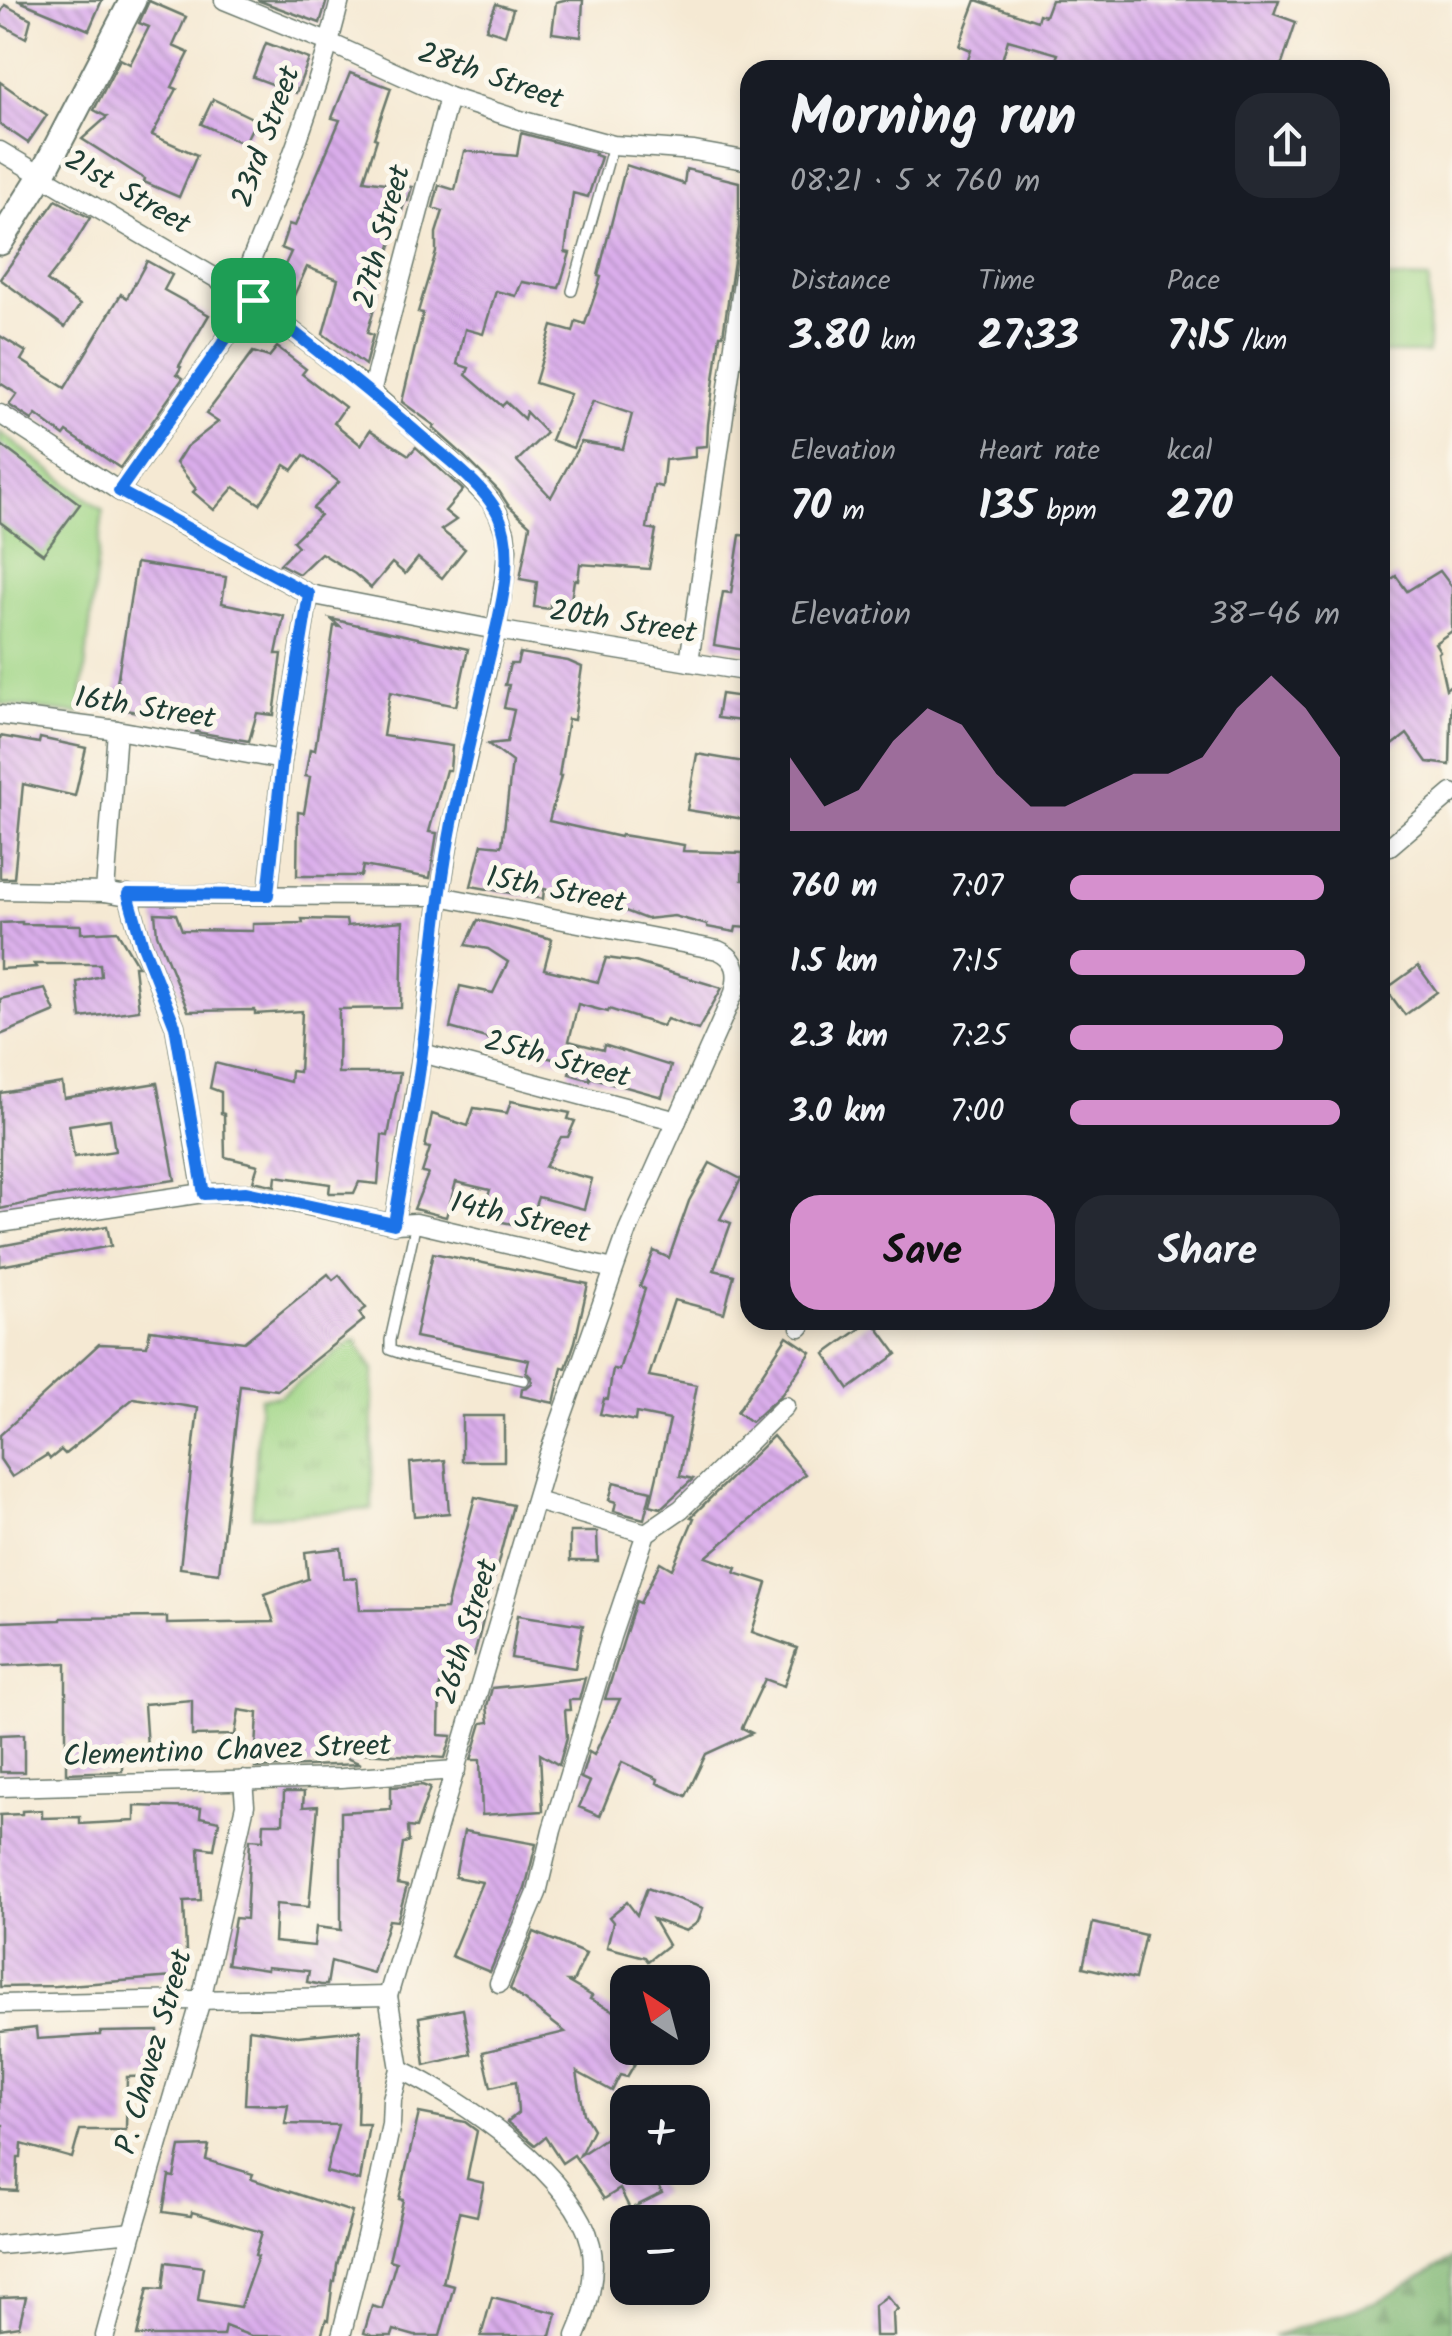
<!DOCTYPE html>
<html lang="en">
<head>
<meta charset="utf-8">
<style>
	body { margin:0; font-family:Kalam,sans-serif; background:#242831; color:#f1f3f6; height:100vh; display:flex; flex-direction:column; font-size:38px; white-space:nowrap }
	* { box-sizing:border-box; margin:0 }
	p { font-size:32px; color:#9ea1a6 }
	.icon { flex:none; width:55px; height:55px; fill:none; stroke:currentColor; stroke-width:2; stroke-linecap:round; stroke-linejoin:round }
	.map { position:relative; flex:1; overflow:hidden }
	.drawer { position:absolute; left:740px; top:60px; width:650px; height:1270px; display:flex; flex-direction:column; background:#171b24; border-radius:30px; box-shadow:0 5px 15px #0003 }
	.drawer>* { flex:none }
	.needle { width:65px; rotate:324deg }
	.tools { position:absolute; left:610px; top:1965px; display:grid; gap:20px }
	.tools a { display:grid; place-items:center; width:100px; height:100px; border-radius:20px; background:#171b24; box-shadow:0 5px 15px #0003; font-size:50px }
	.pin { position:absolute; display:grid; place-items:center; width:85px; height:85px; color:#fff; margin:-42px; border-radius:20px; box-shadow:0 5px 15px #0006 }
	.round { display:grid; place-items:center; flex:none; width:105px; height:105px; border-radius:30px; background:#242831 }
	.headline { display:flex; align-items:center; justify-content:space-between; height:170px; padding:0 50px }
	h1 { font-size:55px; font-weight:700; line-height:75px }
	.stats { display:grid; grid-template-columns:repeat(3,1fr); gap:15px; height:170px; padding:10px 50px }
	.stats div { display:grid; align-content:center }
	.stats b { font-size:42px; font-weight:700 }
	.stats small { font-size:28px; font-weight:400 }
	.stats p { font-size:28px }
	.chart { height:280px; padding:20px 50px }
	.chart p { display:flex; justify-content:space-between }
	.chart svg { width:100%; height:180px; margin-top:10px; fill:#d690ce; opacity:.7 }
	.button { display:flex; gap:20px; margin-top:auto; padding:20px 50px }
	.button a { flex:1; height:115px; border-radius:30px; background:#d690ce; color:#111; font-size:40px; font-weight:700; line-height:115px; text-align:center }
	.button a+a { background:#242831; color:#f1f3f6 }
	ul { padding:0 50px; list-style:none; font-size:32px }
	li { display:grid; grid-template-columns:160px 120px 1fr; align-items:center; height:75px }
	li i { height:25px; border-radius:12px; background:#d690ce }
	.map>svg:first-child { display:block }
	.grass { fill:url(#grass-tufts); stroke:#608a5e; stroke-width:2.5 }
	.forest { fill:url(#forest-firs); stroke:#507a54; stroke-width:2.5 }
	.green { fill:#a1d687; stroke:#608a5e; stroke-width:2.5 }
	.building { fill:url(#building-back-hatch); fill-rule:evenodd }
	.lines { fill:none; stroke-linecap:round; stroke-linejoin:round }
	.lane-casing { stroke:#6a796c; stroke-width:12 }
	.street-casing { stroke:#6a796c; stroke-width:21 }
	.secondary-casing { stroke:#6a796c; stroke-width:29 }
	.lane { stroke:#fff; stroke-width:9 }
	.street { stroke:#fff; stroke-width:18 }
	.secondary { stroke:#fff; stroke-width:25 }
	.route-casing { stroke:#fff; stroke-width:20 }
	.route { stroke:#1a73e8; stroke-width:12 }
	.labels { text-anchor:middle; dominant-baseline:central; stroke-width:10; stroke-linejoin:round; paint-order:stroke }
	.street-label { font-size:30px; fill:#1f3d34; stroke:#fbf7ec }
</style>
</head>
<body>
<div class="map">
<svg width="1452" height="2336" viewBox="0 0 1452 2336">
	<defs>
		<pattern id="grass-tufts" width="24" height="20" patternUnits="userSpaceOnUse" patternTransform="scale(2.5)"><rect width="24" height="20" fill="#a1d687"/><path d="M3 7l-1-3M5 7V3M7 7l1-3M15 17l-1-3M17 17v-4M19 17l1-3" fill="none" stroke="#83af6f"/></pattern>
		<pattern id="forest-firs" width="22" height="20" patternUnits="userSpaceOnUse" patternTransform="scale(2.5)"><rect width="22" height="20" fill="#80b774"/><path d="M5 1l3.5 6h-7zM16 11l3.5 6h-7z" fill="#689660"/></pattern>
		<pattern id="building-back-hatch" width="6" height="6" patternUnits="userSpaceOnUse" patternTransform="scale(2.5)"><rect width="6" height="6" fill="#dbaeec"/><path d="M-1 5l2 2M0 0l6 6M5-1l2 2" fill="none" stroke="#b18fc0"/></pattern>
	</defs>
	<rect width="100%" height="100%" fill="#fbf7ec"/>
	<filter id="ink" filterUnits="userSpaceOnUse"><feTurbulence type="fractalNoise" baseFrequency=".01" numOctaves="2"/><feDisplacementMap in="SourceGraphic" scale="20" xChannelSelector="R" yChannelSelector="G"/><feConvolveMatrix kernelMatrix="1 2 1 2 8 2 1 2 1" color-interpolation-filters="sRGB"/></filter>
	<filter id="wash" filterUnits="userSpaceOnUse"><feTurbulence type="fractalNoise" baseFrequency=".0048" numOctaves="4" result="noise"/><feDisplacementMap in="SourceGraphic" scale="40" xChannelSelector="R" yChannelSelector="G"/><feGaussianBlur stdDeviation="2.25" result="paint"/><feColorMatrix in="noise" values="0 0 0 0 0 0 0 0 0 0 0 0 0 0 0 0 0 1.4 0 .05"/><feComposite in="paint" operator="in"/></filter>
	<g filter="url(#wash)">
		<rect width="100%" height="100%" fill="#f5e9d3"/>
		<polygon class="grass" points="355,1339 373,1370 372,1509 252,1517 260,1398 280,1396"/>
		<polygon class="forest" points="1452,2259 1452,2336 1273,2336 1377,2302"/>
		<g class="green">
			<polygon points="1381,278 1429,279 1428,353 1380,353"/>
			<polygon points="0,432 103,510 80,714 0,704"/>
		</g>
		<g id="blocks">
			<g class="building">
				<polygon points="17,0 102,0 89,30"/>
				<polygon points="257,0 327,0 320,23"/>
				<polygon points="564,0 583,0 581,37 552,33 556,2"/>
				<polygon points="976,0 1037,21 1039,14 1045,16 1051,0 1279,0 1274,14 1296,22 1282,64 1273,70 1052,70 1058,54 1008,40 999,70 965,70 971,50 959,45"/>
				<polygon points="149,1 186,17 173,46 189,53 172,87 177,89 152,135 197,155 179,197 144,182 145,179 82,139 107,117 94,110 120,59 130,64 149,27 139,23"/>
				<polygon points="496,4 513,9 505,35 486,29"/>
				<polygon points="5,5 31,19 26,38 0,24 0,14"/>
				<polygon points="266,43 309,59 296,93 253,77"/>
				<polygon points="350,73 391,88 374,138 377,139 364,180 412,187 408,201 405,201 388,254 390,255 367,333 373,335 365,365 323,334 338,279 307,267 287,311 270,297 291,252 281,248 289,224 295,226 340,120 332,118"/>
				<polygon points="0,82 47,115 28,143 0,124"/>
				<polygon points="213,99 256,120 244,144 201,124"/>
				<polygon points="521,133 596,153 595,155 601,157 588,197 573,193 565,252 570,253 559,288 522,282 516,296 496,291 483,334 465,329 457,364 469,368 466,375 502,406 506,402 524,419 526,412 546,433 517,461 551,497 581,442 623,449 632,414 593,401 573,448 551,440 570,394 535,383 552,326 573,332 576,321 585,324 601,277 598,276 626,165 684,184 686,169 739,182 739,227 723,335 720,335 708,424 707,446 695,447 695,457 665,460 662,487 654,485 647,528 656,530 649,569 580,564 578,580 574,580 570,607 550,604 550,609 534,607 537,582 520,579 530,525 508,505 499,491 459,451 433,428 435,426 402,402 423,313 418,312 436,252 436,233 443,211 433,208 439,185 455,190 464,151 517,156"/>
				<polygon points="56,200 90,218 68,254 47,281 80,305 65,327 0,279"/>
				<polygon points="147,261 172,275 164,290 209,315 179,366 181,367 177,374 183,378 120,468 67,432 64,436 36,415 32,420 9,405 17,394 0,383 0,336 26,352 21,360 65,388 121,294 127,298"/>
				<polygon points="277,347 306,369 302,374 345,407 334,423 361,445 370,430 409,455 416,447 463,490 445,511 456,520 441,530 465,549 442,578 418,558 405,574 392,563 371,588 355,574 321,553 299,574 280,564 298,546 293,541 320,515 313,508 339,482 304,455 293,470 285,465 260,504 234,487 214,510 193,492 196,489 176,463 186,447 218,422 206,414 253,352 269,357"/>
				<polygon points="0,444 80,504 43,554 0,522"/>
				<polygon points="740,535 750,536 750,651 714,645 723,592 731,593"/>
				<polygon points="136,563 226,577 222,603 284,616 276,654 282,654 274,715 257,713 249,741 196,732 199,722 113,708"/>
				<polygon points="1440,571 1452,587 1452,631 1435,643 1440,651 1438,653 1446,689 1452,684 1450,765 1427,762 1407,734 1380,755 1380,587 1396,576 1407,591"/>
				<polygon points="331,619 468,649 456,706 390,692 383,736 452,746 450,770 446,770 429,832 437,833 430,878 363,866 361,876 297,876 298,812 304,813 310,777 305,776 310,749 315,750 334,626 340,627"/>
				<polygon points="520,653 568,661 582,667 574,720 568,719 559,776 561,776 549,821 620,837 621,835 684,845 683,851 743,853 742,880 750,881 750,928 736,927 735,932 707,927 707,925 674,916 646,919 607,904 608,900 544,889 543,899 471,886 482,844 502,846 512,762 488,744 507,742 514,710 504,708 509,685 505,685 510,664 517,664"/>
				<polygon points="721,694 750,698 750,722 717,718"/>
				<polygon points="0,736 39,743 40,738 86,748 75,796 23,784 14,878 0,878"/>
				<polygon points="697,754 750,763 750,820 687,810"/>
				<polygon points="155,913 176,914 182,930 253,931 253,924 303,923 302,919 346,920 347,926 403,921 401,1008 339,1009 338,1073 400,1073 388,1136 382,1135 378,1184 359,1182 354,1193 329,1193 330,1184 276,1176 275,1186 267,1184 253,1181 258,1165 225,1157 224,1114 221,1113 221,1092 210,1088 215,1063 290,1082 291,1071 299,1072 302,1011 255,1014 255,1010 188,1011 157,934"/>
				<polygon points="478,920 552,939 544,969 598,982 606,958 635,962 722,988 698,1030 667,1019 662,1026 609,1009 608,1012 578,1004 569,1041 603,1050 604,1045 671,1066 662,1097 590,1077 590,1080 569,1074 572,1063 535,1055 536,1052 450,1028 460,986 493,993 508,962 488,949 466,945"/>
				<polygon points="22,922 22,924 81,925 81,933 117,931 138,966 134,966 139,1010 81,1018 77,982 101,976 100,964 34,964 36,967 0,969 0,923"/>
				<polygon points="1418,966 1437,992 1405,1015 1386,989"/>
				<polygon points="45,989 55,1012 0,1035 0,999"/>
				<path d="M62 1083 64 1098 157 1083 175 1180 55 1197 0 1209V1093ZM110 1119 115 1151 74 1157 69 1125Z"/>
				<polygon points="511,1101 570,1113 568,1119 575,1121 568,1137 561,1137 545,1167 592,1179 584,1209 538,1197 528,1227 482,1218 490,1190 456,1182 446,1217 414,1209 428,1174 422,1173 430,1148 425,1147 432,1114 468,1126 474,1108 507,1113"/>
				<polygon points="710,1163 741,1179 720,1219 731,1223 714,1270 734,1275 724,1313 674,1300 649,1376 697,1385 680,1476 693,1479 661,1508 650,1505 670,1420 636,1413 635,1421 600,1414 604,1399 608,1399 613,1369 619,1370 645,1289 640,1286 654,1251 669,1258 689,1201"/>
				<polygon points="107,1226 111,1246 0,1266 0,1246"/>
				<polygon points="433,1253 588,1284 575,1342 566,1368 562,1367 554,1403 521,1396 522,1388 527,1387 532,1383 531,1377 526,1372 529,1360 415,1337"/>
				<polygon points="328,1274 333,1280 339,1275 366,1308 359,1313 364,1320 277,1390 240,1385 219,1573 180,1568 198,1408 134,1398 65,1454 61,1450 50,1459 47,1455 12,1477 0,1459 0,1435 99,1344 147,1346 150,1330 244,1342"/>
				<polygon points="872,1320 897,1354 849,1389 825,1354"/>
				<polygon points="787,1336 811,1352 782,1394 751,1422 737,1412"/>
				<rect x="462" y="1416" width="42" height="45"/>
				<polygon points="773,1436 805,1474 706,1557 737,1568 735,1573 767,1583 752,1632 797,1648 784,1686 765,1679 742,1728 752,1733 706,1754 686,1796 657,1783 658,1779 622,1762 600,1816 579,1807 590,1782 581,1778 589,1752 594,1755 620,1699 605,1699 636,1601 640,1603 660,1562 672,1569 694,1518 691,1517"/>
				<polygon points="445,1460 449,1513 414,1516 410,1463"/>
				<polygon points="614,1482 651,1491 644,1519 614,1511 616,1502 609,1500"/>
				<polygon points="475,1497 513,1505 474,1656 458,1656 458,1686 440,1685 439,1735 452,1736 445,1758 329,1751 361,1764 255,1768 258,1713 239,1710 235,1735 192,1736 192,1700 144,1704 147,1747 122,1749 122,1771 66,1773 66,1663 0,1666 0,1622 61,1620 61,1618 167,1617 167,1624 274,1622 265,1594 308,1579 305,1552 341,1548 344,1579 357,1578 360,1610 446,1609"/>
				<polygon points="570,1532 597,1532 598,1561 570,1561"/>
				<polygon points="518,1615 583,1625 575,1668 511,1658"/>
				<polygon points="585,1678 579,1700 569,1700 570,1710 565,1710 567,1737 559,1765 540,1754 543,1811 482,1815 480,1760 471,1760 482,1723 489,1722 487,1706 492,1688"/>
				<polygon points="24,1734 24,1772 0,1772 0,1735"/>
				<polygon points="422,1785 430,1788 416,1828 408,1827 409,1842 403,1843 397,1884 407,1886 397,1921 389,1920 373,1973 331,1961 327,1985 321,1985 307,1982 309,1971 267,1967 267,1970 227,1964 235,1918 246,1919 250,1839 263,1840 264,1823 283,1823 284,1792 304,1792 303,1807 318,1806 309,1907 276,1904 274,1942 314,1946 316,1927 341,1930 341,1812 391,1809 391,1787"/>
				<polygon points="135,1806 201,1808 200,1817 219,1821 214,1849 199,1847 201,1900 184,1901 187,1976 55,1986 0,1987 0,1815 22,1814 22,1811 42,1810 42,1818 80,1817 80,1824 135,1821"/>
				<polygon points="464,1831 536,1844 525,1889 490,1972 451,1956 482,1882 455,1877"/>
				<polygon points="647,1888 703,1908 698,1922 686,1931 653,1919 668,1945 648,1961 645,1957 607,1947 613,1922 609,1917 627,1902 637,1915"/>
				<polygon points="1093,1923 1145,1935 1135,1979 1083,1967"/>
				<polygon points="534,1932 586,1954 573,1982 568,1982 592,1996 590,1999 628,2018 628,2048 644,2048 627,2077 620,2075 612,2091 577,2072 584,2114 593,2129 580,2155 628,2123 628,2168 649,2168 662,2193 630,2209 620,2189 604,2199 574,2155 562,2163 545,2137 535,2145 507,2122 518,2113 516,2081 491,2087 483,2052 565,2032 510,1989"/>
				<polygon points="463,2009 471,2054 425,2065 419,2017"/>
				<polygon points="36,2028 37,2039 100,2035 100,2032 158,2031 159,2076 127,2077 126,2130 80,2130 72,2158 22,2144 21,2158 18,2158 17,2191 0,2190 3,2125 0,2125 0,2032"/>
				<polygon points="249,2029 298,2036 360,2030 357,2124 369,2124 360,2181 326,2172 338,2125 285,2124 288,2105 245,2104"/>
				<polygon points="419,2113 465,2122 477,2131 467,2179 484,2183 477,2216 459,2212 443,2283 454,2286 440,2336 415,2336 394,2330 392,2336 373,2336 364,2333 372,2306 382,2309 396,2262 389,2260 403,2200 399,2199"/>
				<polygon points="209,2146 206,2160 253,2174 251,2179 352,2212 337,2265 335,2281 333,2281 328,2320 326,2319 321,2336 251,2336 225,2326 223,2336 137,2336 148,2288 163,2289 166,2262 203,2267 198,2300 240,2307 258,2256 255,2255 262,2232 192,2212 191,2216 163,2212 169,2176 174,2177 180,2147"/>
				<polygon points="887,2296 898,2309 893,2313 894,2336 875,2336 874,2306"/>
				<polygon points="26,2297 19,2326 0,2329 0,2298"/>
				<polygon points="492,2297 557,2313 551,2336 481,2336"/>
			</g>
		</g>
	</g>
	<g filter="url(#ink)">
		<use href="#blocks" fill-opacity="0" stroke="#6a796c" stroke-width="2.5"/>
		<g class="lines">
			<g class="lane-casing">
				<g id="lane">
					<polyline points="572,291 613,145"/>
					<polyline points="416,1223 390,1340 390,1350 411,1357 524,1380"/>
				</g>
			</g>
			<g class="street-casing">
				<g id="street">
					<polyline points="224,0 330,43 449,97 520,120 613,145 694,151 750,161"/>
					<polyline points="0,151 253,300 371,392 450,460 490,500 498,513 505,532 507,549 505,576 496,630 450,833 440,896 422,1053 394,1224"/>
					<path d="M239 290C278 195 316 100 340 0"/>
					<polyline points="371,392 449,97"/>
					<polyline points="0,414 119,491 309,594 496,630 750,672"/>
					<polyline points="119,491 253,300"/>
					<polyline points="689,662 750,232"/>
					<polyline points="0,715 117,730 282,760"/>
					<polyline points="1380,847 1390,846 1452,793"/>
					<path d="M0 890 105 892 122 895 440 896 718 950C738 959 739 973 734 993L628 1230 547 1459 388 1996 400 2069 392 2099 391 2124 377 2192 341 2336"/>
					<polyline points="105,892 117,730"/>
					<polyline points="128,894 142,943 175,1026 203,1193"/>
					<polyline points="268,895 282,760 309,594"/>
					<polyline points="422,1053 677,1121"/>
					<polyline points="0,1223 203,1193 247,1193 394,1224 416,1223 613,1269"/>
					<polyline points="800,1327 804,1320"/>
					<polyline points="536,1501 646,1533"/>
					<polyline points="0,1787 341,1778 456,1770"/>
					<polyline points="499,1983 537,1893 552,1830 611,1637 646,1533 681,1509 785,1406"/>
					<polyline points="0,2004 388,1996"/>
					<path d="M400 2069C460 2098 575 2175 591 2245 597 2274 588 2309 576 2336"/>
					<polyline points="0,2245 133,2232"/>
					<polyline points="105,2336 133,2232 201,2000 245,1805 243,1780"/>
				</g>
			</g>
			<g class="secondary-casing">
				<polyline id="secondary" points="0,242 42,175 133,0"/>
			</g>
			<use href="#lane" class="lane"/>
			<use href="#street" class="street"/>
			<use href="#secondary" class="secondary"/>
		</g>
	</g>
	<g class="lines" filter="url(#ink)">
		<g class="route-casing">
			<path id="route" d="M253 300C313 347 373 394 430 444 452 462 486 489 498 514 519 557 496 626 486 671 474 725 460 779 450 834 436 906 432 979 422 1052 415 1110 403 1167 394 1224L246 1192 204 1194 175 1026 142 943 128 894 268 895 282 760 309 594 119 491Z"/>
		</g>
		<use href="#route" class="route"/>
	</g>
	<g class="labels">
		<g class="street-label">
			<text transform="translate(490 77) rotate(19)">28th Street</text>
			<text transform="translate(267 137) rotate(-70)">23rd Street</text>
			<text transform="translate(127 193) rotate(30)">21st Street</text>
			<text transform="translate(383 237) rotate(-75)">27th Street</text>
			<text transform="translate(623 623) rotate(9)">20th Street</text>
			<text transform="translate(145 709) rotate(9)">16th Street</text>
			<text transform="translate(556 891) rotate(11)">15th Street</text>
			<text transform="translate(557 1060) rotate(15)">25th Street</text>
			<text transform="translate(520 1219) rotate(13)">14th Street</text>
			<text transform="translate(468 1632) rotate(-73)">26th Street</text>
			<text transform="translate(227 1752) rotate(-2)">Clementino Chavez Street</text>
			<text transform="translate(155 2052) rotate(-74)">P. Chavez Street</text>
		</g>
	</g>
</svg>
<div class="tools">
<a><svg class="needle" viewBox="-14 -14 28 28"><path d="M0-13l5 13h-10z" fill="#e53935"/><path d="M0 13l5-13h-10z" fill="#9ea1a6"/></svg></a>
<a>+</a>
<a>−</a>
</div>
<div class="pin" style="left:253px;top:300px;background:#1e9e55"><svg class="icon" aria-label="arrive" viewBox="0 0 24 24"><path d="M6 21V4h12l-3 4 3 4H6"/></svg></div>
<section class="drawer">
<div class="headline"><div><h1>Morning run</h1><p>08:21 · 5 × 760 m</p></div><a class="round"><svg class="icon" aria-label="share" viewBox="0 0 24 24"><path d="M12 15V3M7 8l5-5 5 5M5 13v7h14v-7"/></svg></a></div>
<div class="stats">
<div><p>Distance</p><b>3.80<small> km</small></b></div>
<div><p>Time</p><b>27:33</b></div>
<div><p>Pace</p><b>7:15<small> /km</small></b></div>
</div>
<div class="stats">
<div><p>Elevation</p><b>70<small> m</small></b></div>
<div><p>Heart rate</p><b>135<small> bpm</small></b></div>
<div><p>kcal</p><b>270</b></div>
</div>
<div class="chart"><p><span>Elevation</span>38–46 m</p>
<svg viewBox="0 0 160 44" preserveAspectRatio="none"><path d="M0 44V26L10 38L20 34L30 22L40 14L50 18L60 30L70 38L80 38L90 34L100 30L110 30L120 26L130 14L140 6L150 14L160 26V44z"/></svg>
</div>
<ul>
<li><b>760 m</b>7:07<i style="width:94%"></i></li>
<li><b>1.5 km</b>7:15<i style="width:87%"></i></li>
<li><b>2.3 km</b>7:25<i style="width:79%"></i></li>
<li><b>3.0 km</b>7:00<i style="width:100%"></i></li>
</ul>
<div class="button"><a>Save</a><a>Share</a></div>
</section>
</div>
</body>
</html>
